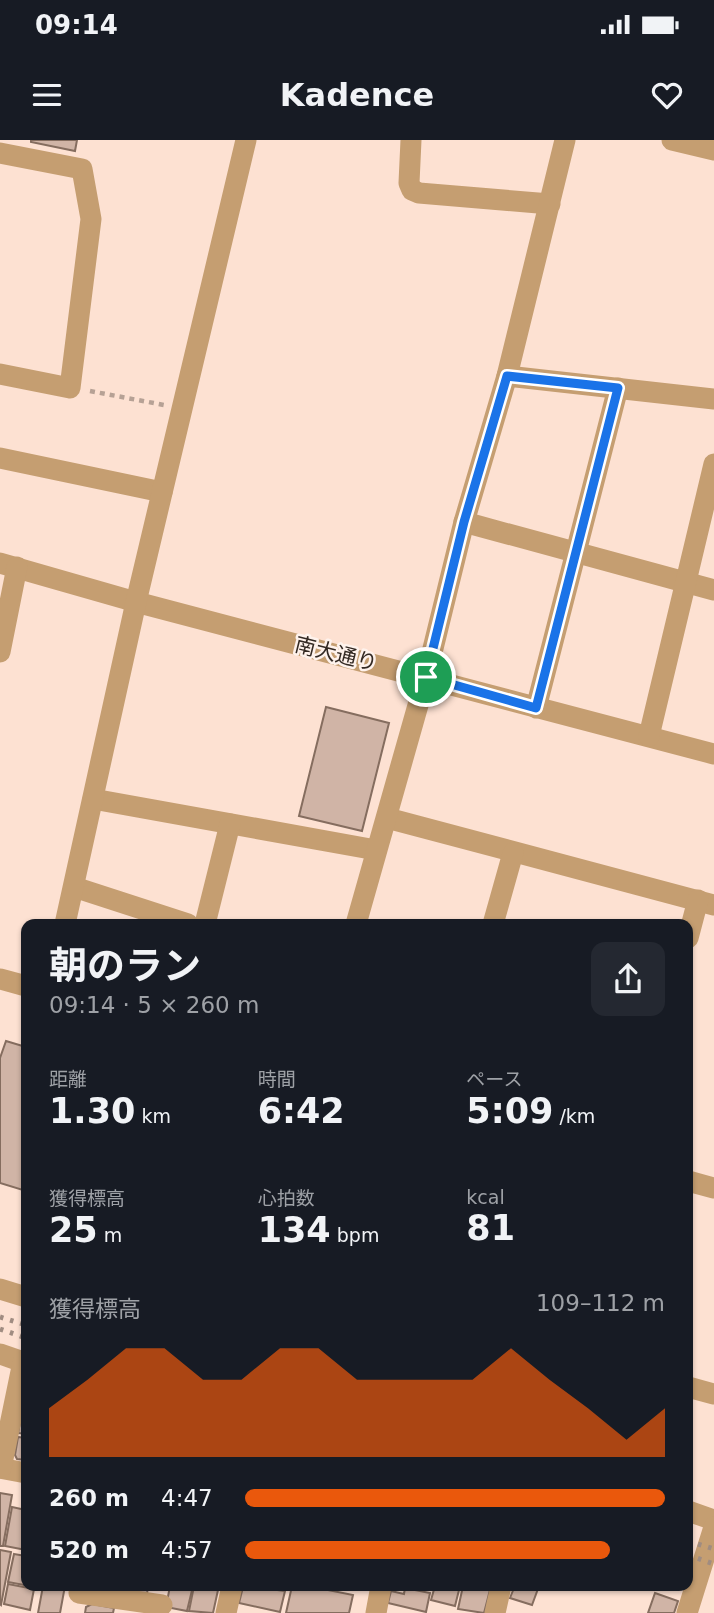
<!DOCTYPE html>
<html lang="ja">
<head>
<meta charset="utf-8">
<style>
	body { margin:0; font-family:"DejaVu Sans","Noto Sans JP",sans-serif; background:#242831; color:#f1f3f6; height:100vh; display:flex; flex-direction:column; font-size:26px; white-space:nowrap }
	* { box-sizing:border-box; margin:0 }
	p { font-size:23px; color:#9ea1a6 }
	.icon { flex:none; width:38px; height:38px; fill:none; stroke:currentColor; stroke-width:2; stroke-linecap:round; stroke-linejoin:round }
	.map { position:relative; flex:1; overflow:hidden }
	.side { position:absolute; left:21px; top:779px; width:672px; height:672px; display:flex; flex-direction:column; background:#171b24; border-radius:14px; box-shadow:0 2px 5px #0004 }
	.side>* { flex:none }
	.pin { position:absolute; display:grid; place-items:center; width:60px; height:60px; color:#fff; margin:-30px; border:4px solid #fff; border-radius:50%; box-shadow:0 2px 7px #0007 }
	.round { display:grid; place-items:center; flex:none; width:74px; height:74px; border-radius:14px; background:#242831 }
	.headline { display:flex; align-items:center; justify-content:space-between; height:119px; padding:0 28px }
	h1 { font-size:38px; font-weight:700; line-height:52px }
	.metrics { display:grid; grid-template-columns:repeat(3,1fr); gap:10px; height:119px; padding:7px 28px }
	.metrics div { display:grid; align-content:center }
	.metrics b { font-size:35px; font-weight:700 }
	.metrics small { font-size:19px; font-weight:400 }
	.metrics p { font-size:19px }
	.chart { height:196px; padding:14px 28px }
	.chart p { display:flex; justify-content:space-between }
	.chart svg { width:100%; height:126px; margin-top:7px; fill:#ea580c; opacity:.7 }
	ul { padding:0 28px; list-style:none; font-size:23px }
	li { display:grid; grid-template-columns:112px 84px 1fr; align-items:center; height:52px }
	li i { height:18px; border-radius:9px; background:#ea580c }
	.status { display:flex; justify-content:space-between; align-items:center; height:49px; padding:0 35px; background:#171b24; direction:ltr }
	.status svg { height:19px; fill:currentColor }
	header { display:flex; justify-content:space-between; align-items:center; height:91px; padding:0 28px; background:#171b24; font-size:32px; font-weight:700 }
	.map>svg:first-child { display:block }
	.building { fill:#d0b4a6; stroke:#856d5f; stroke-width:2 }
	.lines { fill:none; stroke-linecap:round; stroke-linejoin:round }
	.path { stroke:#b6a195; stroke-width:4.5; stroke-dasharray:5 5; stroke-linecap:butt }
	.minor { stroke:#c59e71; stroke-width:21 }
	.rail { stroke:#a08c81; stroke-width:5; stroke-dasharray:3.5 7; stroke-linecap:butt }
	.route-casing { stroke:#fff; stroke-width:14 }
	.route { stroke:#1a73e8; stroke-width:9 }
	.labels { text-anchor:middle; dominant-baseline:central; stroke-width:5; stroke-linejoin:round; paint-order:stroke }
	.street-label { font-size:21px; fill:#332923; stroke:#fef2ec }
</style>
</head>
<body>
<div class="status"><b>09:14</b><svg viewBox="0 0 49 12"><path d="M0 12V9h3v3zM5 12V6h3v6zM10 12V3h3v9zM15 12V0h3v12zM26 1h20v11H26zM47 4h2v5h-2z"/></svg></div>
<header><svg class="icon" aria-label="menu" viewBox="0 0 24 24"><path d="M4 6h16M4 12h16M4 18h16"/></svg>Kadence<svg class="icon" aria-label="heart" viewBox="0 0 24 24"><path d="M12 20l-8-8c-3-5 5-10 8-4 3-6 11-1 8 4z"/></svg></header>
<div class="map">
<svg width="714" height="1473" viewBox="0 0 714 1473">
	<rect width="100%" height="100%" fill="#fde1d2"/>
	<g class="building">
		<polygon points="31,0 77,0 75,11 31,2"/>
		<polygon points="326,567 389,583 362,691 299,676"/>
		<polygon points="6,901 26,907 26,1051 0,1043 0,918"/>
		<polygon points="22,1272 26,1273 26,1294 18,1293"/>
		<polygon points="18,1297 26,1298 26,1320 17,1319 15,1315"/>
		<polygon points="0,1353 12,1355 3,1406 0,1406"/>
		<polygon points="12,1367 26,1370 26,1410 5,1406"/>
		<polygon points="0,1410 11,1412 1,1465 0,1464"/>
		<polygon points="14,1414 26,1416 26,1446 40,1446 40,1448 8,1442"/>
		<polygon points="8,1444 34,1449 30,1470 4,1464"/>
		<polygon points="43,1446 65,1446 60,1473 38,1473"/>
		<polygon points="107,1446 148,1446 147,1454 107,1450"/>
		<polygon points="170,1446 193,1446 187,1471 166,1467"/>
		<polygon points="194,1446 218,1450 213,1473 189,1471"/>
		<polygon points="247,1446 285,1451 280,1472 239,1463 243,1447 247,1448"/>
		<polygon points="292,1446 308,1446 353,1455 349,1473 286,1473"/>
		<polygon points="435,1446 460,1446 455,1466 431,1460"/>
		<polygon points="463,1446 491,1446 484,1473 458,1469"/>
		<polygon points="511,1446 539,1446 532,1465 510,1458 514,1448"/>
		<polygon points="405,1448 430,1453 426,1472 388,1463 391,1451 404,1454"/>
		<polygon points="655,1453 678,1461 674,1473 648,1473"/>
		<polygon points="92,1464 114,1468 113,1473 85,1473 86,1467"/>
	</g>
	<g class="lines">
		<polyline class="path" points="90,251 164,265"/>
		<g class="minor">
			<polyline points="411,0 409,43 412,50 419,53 550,64"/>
			<polyline points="672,0 714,10"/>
			<polyline points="0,13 82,29 91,79 70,248 0,234"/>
			<polyline points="507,236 714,259"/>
			<polyline points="0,318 162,352"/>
			<polyline points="464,382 714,450"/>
			<polyline points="0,423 136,462 714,614"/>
			<polyline points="0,512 17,427"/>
			<polyline points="536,568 618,248"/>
			<polyline points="649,596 714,324"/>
			<polyline points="93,659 376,710"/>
			<polyline points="387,678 714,765"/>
			<polyline points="74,747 188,784"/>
			<polyline points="65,784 136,462 246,0"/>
			<polyline points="205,784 230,684"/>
			<polyline points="356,784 426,537 464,382 507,236 565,0"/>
			<polyline points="493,784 513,713"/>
			<polyline points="688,798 698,760"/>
			<polyline points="0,839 26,846"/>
			<polyline points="688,1041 714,1048"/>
			<polyline points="0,1149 26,1157"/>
			<polyline points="0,1214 26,1223"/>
			<polyline points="688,1247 714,1254"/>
			<polyline points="0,1328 26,1333"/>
			<polyline points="1,1328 23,1222"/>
			<polyline points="688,1371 714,1380"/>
			<polyline points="79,1453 162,1465"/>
			<polyline points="226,1473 232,1446"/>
			<polyline points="376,1473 381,1446"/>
			<polyline points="495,1473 501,1446"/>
			<polyline points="687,1473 714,1387"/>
		</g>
		<g class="rail">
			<polyline points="0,1177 26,1185"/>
			<polyline points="0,1189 26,1198"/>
			<polyline points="688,1401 714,1409"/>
			<polyline points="688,1415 714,1424"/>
		</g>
	</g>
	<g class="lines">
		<g class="route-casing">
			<polygon id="route" points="507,236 618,248 536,568 426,537 464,382"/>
		</g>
		<use href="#route" class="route"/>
	</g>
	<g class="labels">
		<g class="street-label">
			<text transform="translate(336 514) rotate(14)">南大通り</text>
		</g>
	</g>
</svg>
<div class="pin" style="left:426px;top:537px;background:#1e9e55"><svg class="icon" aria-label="arrive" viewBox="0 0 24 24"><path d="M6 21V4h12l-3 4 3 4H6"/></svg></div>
<section class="side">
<div class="headline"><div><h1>朝のラン</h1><p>09:14 · 5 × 260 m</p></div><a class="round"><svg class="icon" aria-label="share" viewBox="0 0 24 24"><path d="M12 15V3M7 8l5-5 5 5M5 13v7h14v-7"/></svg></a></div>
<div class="metrics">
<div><p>距離</p><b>1.30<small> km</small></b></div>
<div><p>時間</p><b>6:42</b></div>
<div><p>ペース</p><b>5:09<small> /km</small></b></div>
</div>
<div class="metrics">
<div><p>獲得標高</p><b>25<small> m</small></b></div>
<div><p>心拍数</p><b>134<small> bpm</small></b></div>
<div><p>kcal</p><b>81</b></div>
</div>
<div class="chart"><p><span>獲得標高</span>109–112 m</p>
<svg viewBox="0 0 160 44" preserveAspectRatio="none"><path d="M0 44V27L10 17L20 6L30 6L40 17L50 17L60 6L70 6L80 17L90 17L100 17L110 17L120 6L130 17L140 27L150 38L160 27V44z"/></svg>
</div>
<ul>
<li><b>260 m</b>4:47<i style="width:100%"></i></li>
<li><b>520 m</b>4:57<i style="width:87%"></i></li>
</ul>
</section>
</div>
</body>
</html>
